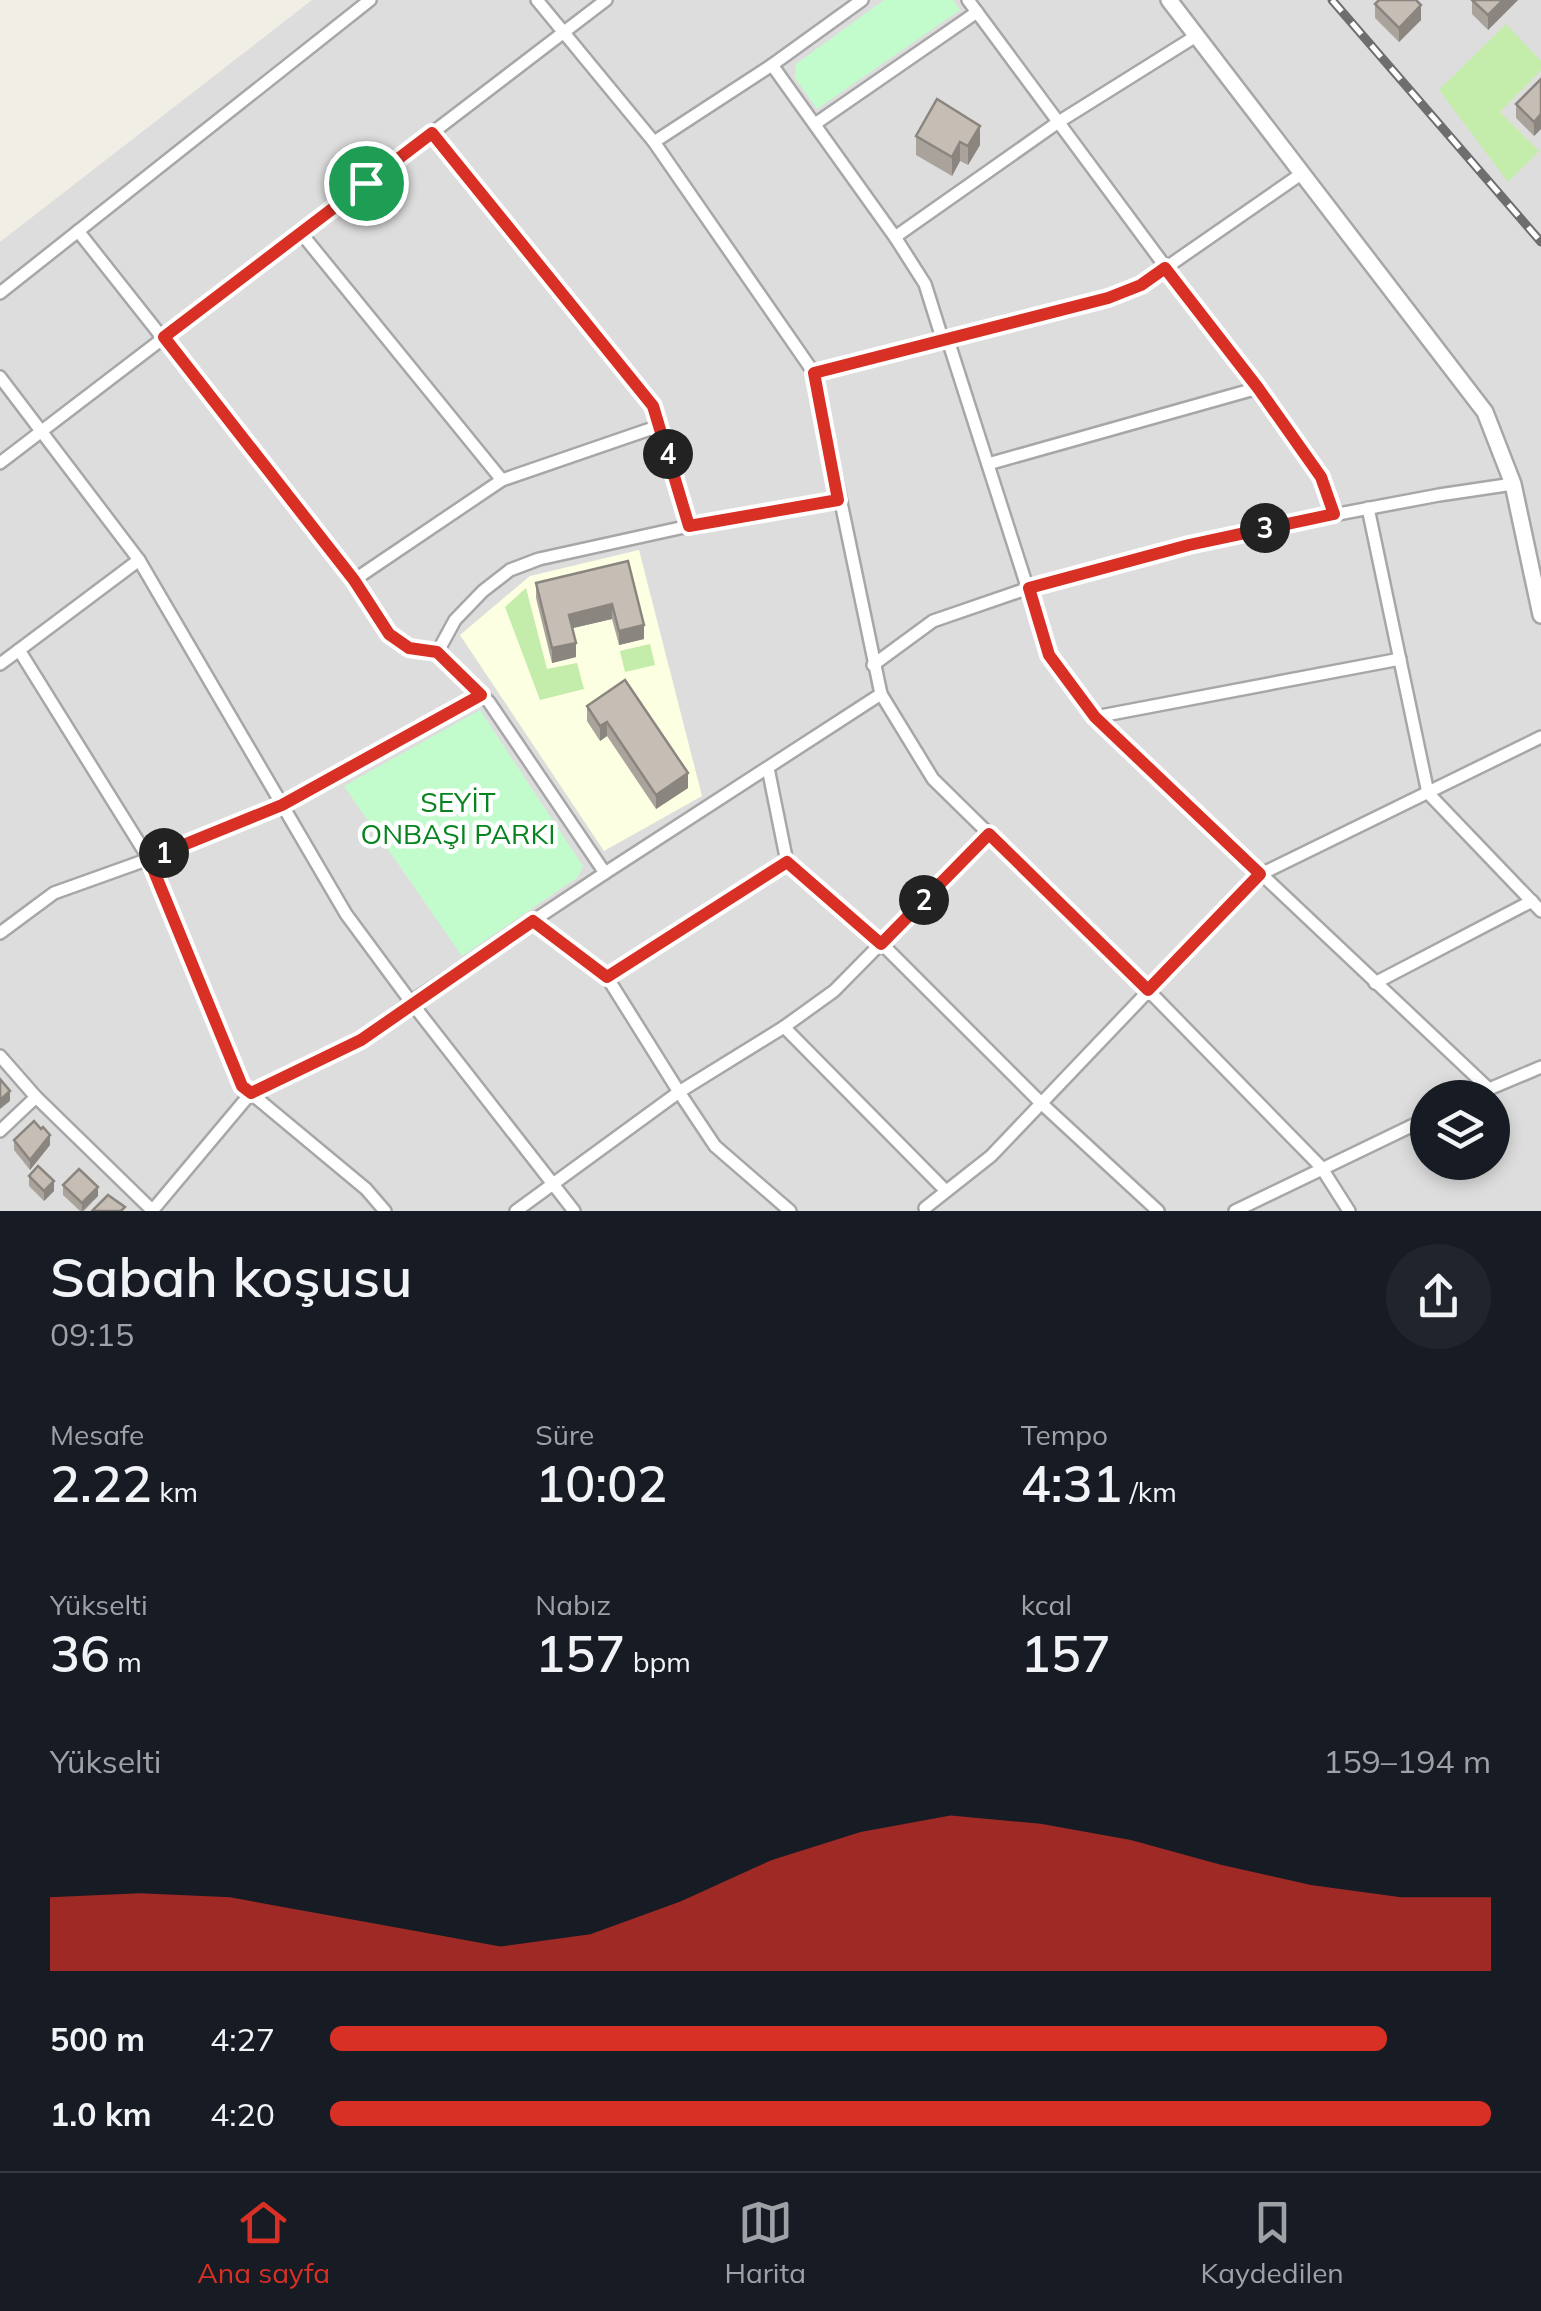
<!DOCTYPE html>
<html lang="tr">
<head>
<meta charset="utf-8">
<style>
	body { margin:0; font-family:Mulish,sans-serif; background:#20242c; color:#f1f3f6; height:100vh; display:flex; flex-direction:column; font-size:38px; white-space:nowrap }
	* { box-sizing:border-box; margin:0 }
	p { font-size:32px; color:#9ea1a6 }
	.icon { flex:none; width:55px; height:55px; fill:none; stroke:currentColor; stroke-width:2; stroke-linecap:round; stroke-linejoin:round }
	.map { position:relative; height:1211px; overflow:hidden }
	.drawer { display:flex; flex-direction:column; background:#171b24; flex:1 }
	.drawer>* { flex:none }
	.buttons { position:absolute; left:1410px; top:1080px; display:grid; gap:20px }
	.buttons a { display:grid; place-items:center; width:100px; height:100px; border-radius:50%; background:#171b24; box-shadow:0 5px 15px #0003; font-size:50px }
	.pin { position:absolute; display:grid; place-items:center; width:85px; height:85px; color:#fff; margin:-42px; border:5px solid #fff; border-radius:50%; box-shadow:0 2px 10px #0007 }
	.km { position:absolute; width:50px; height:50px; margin:-25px; border-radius:50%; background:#222; color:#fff; font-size:28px; line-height:50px; text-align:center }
	.round { display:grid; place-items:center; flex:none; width:105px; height:105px; border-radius:52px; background:#20242c }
	.summary { display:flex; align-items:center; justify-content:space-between; height:170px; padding:0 50px }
	h1 { font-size:55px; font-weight:600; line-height:75px }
	.figures { display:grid; grid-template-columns:repeat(3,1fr); gap:15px; height:170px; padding:10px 50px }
	.figures div { display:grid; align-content:center }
	.figures b { font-size:50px; font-weight:600 }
	.figures small { font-size:28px; font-weight:400 }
	.figures p { font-size:28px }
	.chart { height:280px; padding:20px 50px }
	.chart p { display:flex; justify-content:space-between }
	.chart svg { width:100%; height:180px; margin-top:10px; fill:#d93025; opacity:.7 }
	ul { padding:0 50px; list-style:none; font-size:32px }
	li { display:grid; grid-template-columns:160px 120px 1fr; align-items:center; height:75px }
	li i { height:25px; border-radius:12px; background:#d93025 }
	.tabs { display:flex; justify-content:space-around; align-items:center; height:140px; border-top:2px solid #363941; background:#171b24; font-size:28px; color:#9ea1a6 }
	.tabs a { display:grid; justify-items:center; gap:5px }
	.tabs .active { color:#d93025 }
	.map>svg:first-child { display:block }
	.residential { fill:#dedddd; fill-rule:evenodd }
	.education { fill:#fcffe1 }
	.grass { fill:#c4ecaa }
	.park { fill:#c2fccd }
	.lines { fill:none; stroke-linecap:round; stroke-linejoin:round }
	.minor-casing { stroke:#a7a7a7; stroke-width:16 }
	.tertiary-casing { stroke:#a7a7a7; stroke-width:20 }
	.minor { stroke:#fff; stroke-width:11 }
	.tertiary { stroke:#fff; stroke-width:15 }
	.rail-casing { stroke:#6e6e6e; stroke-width:9 }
	.rail { stroke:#fff; stroke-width:5; stroke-dasharray:15; stroke-linecap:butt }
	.wall { fill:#aaa39c }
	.shaded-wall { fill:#8b857f }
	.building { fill:#c6beb5; stroke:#8b857f; stroke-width:2.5 }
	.route-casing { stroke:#fff; stroke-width:20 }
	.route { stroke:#d93025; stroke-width:12 }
	.labels { text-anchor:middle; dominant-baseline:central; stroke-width:9; stroke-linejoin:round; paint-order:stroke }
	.park-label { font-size:28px; fill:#07841f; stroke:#fff }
</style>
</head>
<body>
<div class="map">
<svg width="1541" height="1211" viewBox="0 0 1541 1211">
	<rect width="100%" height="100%" fill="#f1eee6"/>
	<path class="residential" d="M312 0H1541V1211H0V242ZM1428 1098H1492V1162H1428Z"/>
	<polygon class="education" points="639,550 702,796 604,851 460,635 530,576"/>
	<g class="grass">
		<polygon points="1506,24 1541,61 1541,70 1500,112 1539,151 1508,182 1439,90"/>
		<polygon points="526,588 547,669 577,663 584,689 540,700 505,607"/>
		<polygon points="650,644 655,665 625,672 620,651"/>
	</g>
	<g class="park">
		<polygon points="884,0 953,0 960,10 817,109 795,78 796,64"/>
		<polygon points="480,710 583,866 578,877 462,956 344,786"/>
	</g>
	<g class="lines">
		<g class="minor-casing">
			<g id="minor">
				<polyline points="537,0 654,142 814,373 881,694 933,779 1148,990 1321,1167 1349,1211"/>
				<polyline points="968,0 1321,477 1334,515"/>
				<polyline points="772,65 895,237 925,284 942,338"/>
				<polyline points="815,124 977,12"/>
				<polyline points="432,133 653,406 689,526 838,500"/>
				<polyline points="654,142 772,65 862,0"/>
				<polyline points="78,231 354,580 502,480 659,426"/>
				<polyline points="301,233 502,480"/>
				<polyline points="895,237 1057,123 1196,36"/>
				<polyline points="0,293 370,0"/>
				<polyline points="947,337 1049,655 1095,717 1400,659"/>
				<polyline points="814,373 1109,299 1141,285 1301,174"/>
				<polyline points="0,377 139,560 346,914 411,1002 574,1211"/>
				<polyline points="0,463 606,0"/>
				<polyline points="988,464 1258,388"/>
				<polyline points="1368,508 1428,793 1541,911"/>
				<polyline points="139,560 19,650 149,859 242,1086 366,1189 385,1211"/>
				<polyline points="354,580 389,634 409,648 437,653 489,702 605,873"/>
				<polyline points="437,653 455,620 483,591 510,570 539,559 689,526"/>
				<polyline points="0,664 19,650"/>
				<polyline points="873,665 933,621 1029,588 1259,529 1439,495 1513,484"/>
				<polyline points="1095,717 1489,1089 1472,1098"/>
				<polyline points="768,768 787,862 881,943 1041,1103 1158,1211"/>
				<polyline points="533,921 607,977 787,862"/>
				<polyline points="0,933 54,893 149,859 282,805 481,695"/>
				<polyline points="607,977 679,1092 784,1027 946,1191"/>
				<polyline points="1375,983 1532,901"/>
				<polyline points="784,1027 834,991 989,834"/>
				<polyline points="0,1056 36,1097 153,1211"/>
				<polyline points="1489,1089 1541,1067"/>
				<polyline points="0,1131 36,1097"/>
				<polyline points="925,1208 991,1156 1259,875 1541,737"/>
				<polyline points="152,1211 251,1093 361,1040 411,1002 605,873 881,694"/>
				<polyline points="516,1211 679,1092 715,1146 790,1211"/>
				<polyline points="1235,1211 1428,1118"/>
			</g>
		</g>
		<g class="tertiary-casing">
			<polyline id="tertiary" points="1169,0 1485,412 1513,484 1541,615"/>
		</g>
		<use href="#minor" class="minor"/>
		<use href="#tertiary" class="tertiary"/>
		<g class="rail-casing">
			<polyline id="rail" points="1332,0 1541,242"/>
		</g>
		<use href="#rail" class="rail"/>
	</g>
	<g class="wall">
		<polygon points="1472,0 1518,0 1488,30 1472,14"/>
		<polygon points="1375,4 1421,20 1399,42 1375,18"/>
		<polygon points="1541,79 1541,129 1534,136 1516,118 1516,104"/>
		<polygon points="916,136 980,145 968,165 960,161 952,176 916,155"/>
		<polygon points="628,561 644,639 619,645 612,619 573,628 576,657 552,663 536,598 536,583"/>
		<polygon points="587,706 688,788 656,809 607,736 600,741 587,721"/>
		<polygon points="14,1140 50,1145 30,1170 14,1150"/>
		<polygon points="29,1176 54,1191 44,1201 29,1186"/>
		<polygon points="63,1185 98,1196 84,1211 80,1211 63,1195"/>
	</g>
	<g class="shaded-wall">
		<polygon points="1503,0 1518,0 1488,30 1488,15"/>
		<polygon points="1421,5 1421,20 1399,42 1399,28"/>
		<polygon points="1541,114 1541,129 1534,136 1534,122"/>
		<polygon points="980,126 980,145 968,165 968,146"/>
		<polygon points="960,142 960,161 952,176 952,157"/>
		<polygon points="612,604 612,619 569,629 569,615"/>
		<polygon points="644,625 644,639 619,645 619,631"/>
		<polygon points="576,643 576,657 552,663 552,648"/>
		<polygon points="607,722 607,736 600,741 600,726"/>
		<polygon points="688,773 688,788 656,809 656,795"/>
		<polygon points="10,1091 10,1101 0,1109 0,1100"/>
		<polygon points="50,1135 50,1145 30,1170 30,1160"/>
		<polygon points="54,1181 54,1191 44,1201 44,1191"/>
		<polygon points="98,1187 98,1196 82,1211 82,1203"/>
	</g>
	<g class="building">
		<polygon points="1379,0 1416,0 1421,5 1399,28 1375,4"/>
		<polygon points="1472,0 1503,0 1488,15"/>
		<polygon points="1541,79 1541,114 1534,122 1516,104"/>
		<polygon points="937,99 980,126 968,146 960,142 952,157 916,136"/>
		<polygon points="628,561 644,625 619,631 612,604 569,615 576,643 552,648 536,583"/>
		<polygon points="625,680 688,773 656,795 607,722 600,726 587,706"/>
		<polygon points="0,1079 10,1091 0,1100"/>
		<polygon points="34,1121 41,1129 43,1127 50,1135 30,1160 14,1140"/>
		<polygon points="38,1166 54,1181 44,1191 29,1176"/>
		<polygon points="79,1169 98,1187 82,1203 63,1185"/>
		<polygon points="108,1195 125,1207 121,1211 92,1211"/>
	</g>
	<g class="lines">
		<g class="route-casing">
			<polygon id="route" points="432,133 653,406 689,526 838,500 814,373 1108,298 1141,285 1165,268 1258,388 1321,477 1334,514 1189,545 1029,588 1049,655 1095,717 1260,874 1148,990 989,834 881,944 787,862 607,977 533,921 361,1040 251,1093 242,1086 149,859 282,805 481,695 437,652 409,648 389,634 354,580 164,337"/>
		</g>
		<use href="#route" class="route"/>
	</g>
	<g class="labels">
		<g class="park-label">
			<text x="458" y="801">SEYİT<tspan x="458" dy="32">ONBAŞI PARKI</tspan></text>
		</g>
	</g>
</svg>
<div class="buttons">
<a><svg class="icon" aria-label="layers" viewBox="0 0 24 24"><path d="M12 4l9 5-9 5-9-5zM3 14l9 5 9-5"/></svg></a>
</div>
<div class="pin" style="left:366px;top:183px;background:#1e9e55"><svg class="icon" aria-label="arrive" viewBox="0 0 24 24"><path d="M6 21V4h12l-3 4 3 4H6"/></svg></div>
<b class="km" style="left:164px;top:853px">1</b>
<b class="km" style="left:924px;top:900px">2</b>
<b class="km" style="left:1265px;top:528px">3</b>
<b class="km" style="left:668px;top:454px">4</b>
</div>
<section class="drawer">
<div class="summary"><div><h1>Sabah koşusu</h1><p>09:15</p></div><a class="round"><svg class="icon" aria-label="share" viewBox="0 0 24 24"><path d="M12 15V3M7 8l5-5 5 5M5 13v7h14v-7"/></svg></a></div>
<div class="figures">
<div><p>Mesafe</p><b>2.22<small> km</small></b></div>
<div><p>Süre</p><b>10:02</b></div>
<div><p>Tempo</p><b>4:31<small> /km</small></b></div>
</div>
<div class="figures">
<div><p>Yükselti</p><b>36<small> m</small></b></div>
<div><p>Nabız</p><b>157<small> bpm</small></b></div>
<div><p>kcal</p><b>157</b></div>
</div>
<div class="chart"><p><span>Yükselti</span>159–194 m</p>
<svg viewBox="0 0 160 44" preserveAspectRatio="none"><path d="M0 44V26L10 25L20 26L30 30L40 34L50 38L60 35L70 27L80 17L90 10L100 6L110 8L120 12L130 18L140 23L150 26L160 26V44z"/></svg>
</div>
<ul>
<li><b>500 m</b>4:27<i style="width:91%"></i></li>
<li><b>1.0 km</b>4:20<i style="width:100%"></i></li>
</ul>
</section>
<nav class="tabs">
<a class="active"><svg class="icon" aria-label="home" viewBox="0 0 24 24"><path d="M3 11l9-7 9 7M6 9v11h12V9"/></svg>Ana sayfa</a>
<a><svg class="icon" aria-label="map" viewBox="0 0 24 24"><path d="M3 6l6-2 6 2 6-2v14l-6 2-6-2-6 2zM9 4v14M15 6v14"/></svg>Harita</a>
<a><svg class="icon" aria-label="saved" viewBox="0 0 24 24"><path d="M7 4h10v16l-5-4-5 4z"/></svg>Kaydedilen</a>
</nav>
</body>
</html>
